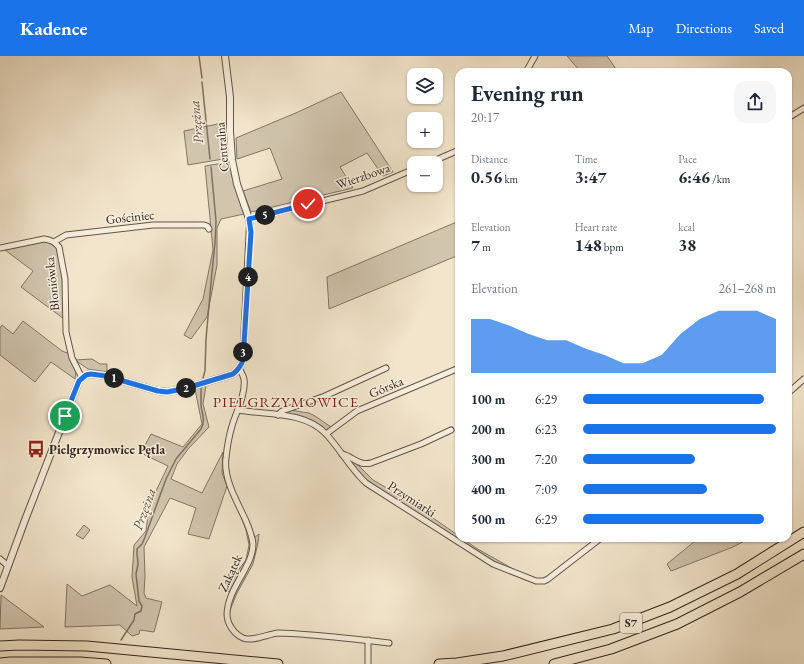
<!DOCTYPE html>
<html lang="en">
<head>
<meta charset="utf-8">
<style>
	body { margin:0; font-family:"EB Garamond",serif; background:#f6f6f7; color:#1f2937; height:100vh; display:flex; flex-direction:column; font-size:15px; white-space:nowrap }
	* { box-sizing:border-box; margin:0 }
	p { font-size:13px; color:#747a83 }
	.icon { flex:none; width:22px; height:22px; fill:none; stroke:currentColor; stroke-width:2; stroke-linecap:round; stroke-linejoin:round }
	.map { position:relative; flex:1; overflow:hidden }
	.panel { position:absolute; left:455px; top:12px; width:337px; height:474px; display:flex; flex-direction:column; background:#fff; border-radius:12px; box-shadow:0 1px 3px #0004 }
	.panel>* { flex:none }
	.tools { position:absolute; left:407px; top:12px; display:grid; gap:8px }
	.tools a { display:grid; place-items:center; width:36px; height:36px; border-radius:8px; background:#fff; box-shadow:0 1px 3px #0004; font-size:20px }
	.pin { position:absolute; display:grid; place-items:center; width:34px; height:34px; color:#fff; margin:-17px; border:2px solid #fff; border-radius:50%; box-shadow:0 1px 4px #0007 }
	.km { position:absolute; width:20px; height:20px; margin:-10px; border-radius:50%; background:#222; color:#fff; font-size:11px; line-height:20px; text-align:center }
	.round { display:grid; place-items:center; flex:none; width:42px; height:42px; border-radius:12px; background:#f6f6f7 }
	.head { display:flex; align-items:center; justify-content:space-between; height:68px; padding:0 16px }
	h1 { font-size:22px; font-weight:700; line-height:30px }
	.metrics { display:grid; grid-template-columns:repeat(3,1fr); gap:6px; height:68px; padding:4px 16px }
	.metrics div { display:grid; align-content:center }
	.metrics b { font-size:17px; font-weight:700 }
	.metrics small { font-size:11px; font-weight:400 }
	.metrics p { font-size:11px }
	.chart { height:112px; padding:8px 16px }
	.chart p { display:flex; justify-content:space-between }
	.chart svg { width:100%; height:72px; margin-top:4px; fill:#1a73e8; opacity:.7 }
	ul { padding:0 16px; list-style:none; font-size:13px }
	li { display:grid; grid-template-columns:64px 48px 1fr; align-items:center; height:30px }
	li i { height:10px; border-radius:5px; background:#1a73e8 }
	header { display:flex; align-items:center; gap:24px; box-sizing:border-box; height:56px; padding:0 20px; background:#1a73e8; color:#fff }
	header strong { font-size:19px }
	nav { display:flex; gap:22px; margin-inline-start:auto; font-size:14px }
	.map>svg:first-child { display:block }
	.green { fill:#d1c5ae; stroke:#817666 }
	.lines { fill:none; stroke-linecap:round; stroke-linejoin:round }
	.stream { stroke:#7d7263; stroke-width:1.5 }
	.minor-casing { stroke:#61564a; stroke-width:7 }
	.tertiary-casing { stroke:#61564a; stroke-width:8 }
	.motorway-casing { stroke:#31271f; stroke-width:11 }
	.minor { stroke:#f7eedd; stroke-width:5 }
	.tertiary { stroke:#f7eedd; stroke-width:6 }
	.motorway { stroke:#f2e5cb; stroke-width:9 }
	.route-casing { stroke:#fff; stroke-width:8 }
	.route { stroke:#1a73e8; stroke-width:5 }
	.labels { text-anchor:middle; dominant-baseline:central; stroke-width:3; stroke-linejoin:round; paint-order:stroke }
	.shield { fill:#f7eedd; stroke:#6c6358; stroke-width:1 }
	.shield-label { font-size:12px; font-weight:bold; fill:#31271f }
	.street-label { font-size:13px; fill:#31271f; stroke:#f7eedd }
	.poi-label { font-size:13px; font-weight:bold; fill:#31271f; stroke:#f7eedd; text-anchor:start }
	.water-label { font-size:14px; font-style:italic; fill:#5d5347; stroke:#f7eedd }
	.quarter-label { font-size:15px; letter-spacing:1px; fill:#7a1f14; stroke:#f7eedd }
</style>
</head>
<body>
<header>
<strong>Kadence</strong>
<nav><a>Map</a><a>Directions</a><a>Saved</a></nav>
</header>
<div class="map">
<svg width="804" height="608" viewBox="0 0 804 608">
	<rect width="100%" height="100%" fill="#f2e5cb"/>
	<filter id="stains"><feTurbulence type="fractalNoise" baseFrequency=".005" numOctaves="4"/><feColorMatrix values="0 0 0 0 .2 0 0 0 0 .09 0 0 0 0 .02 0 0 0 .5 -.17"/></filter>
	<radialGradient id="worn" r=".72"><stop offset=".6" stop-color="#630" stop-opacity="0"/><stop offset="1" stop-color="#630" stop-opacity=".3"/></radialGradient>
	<g class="green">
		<polygon points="567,0 607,0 618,16 581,16"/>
		<polygon points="341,36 393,116 383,120 367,97 340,111 353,132 251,156 243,135 282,123 270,92 237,103 236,82 298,56"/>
		<polygon points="227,66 229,102 188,109 184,75"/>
		<polygon points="229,106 244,158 221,163 217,172 217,209 207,261 191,283 184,279 203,243 213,194 205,110"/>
		<polygon points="459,165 459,199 329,253 327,221"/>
		<polygon points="47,185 52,186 57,191 63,220 64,263 21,231 33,215 5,194"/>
		<polygon points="23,265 62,295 70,298 76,317 75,323 51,306 35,326 0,299 0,272 2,269 13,278"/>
		<polygon points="92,303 100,308 107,308 107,316 88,313 75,304"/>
		<polygon points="206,330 203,348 209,371 189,392 177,408 171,423 202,437 223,396 222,417 227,430 209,483 188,478 196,452 170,442 144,491 145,520 144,537 146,542 162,546 154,576 140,574 139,578 132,580 120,569 65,571 67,528 82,540 110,529 137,550 132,521 134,489 146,475 148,459 156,435 168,410 141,397 151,378 183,391 202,368 195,333"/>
		<path d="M289 354 309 357 315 360 331 371 325 375C315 363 298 360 284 357Z"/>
		<polygon points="346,401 359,410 373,424 407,444 459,480 459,482 462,482 476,492 515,514 491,505 367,425 357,416"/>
		<path d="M243 462C248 472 252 482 251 493 251 503 236 527 231 536L227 535 233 521 246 504 249 489 246 474 242 463Z"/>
		<polygon points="84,469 90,474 83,483 76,479"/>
		<polygon points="259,478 258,487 253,508 237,537 228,559 230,545 249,507 254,482"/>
		<polygon points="693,482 745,482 747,484 748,482 750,482 733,491 671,515 667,508 695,485"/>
		<polygon points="1,539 44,571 0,573"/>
	</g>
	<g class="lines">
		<g class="stream">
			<polyline points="199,0 202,22"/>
			<polyline points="202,26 210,103"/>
			<polyline points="203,322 205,315 206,283 212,216 215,187 216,165 211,111"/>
			<path d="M121 584 134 564 135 558 141 555 142 550 139 545 136 518 138 508 137 497V493L142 488 145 481 166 423 176 403 201 373C206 364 202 358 201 350 201 344 201 338 201 332"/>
		</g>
		<g class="minor-casing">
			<g id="minor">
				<polyline points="526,16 535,0"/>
				<polyline points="788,62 804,52"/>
				<polyline points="429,107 459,94"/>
				<polyline points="249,163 363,135 414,113"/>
				<polyline points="54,186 66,179 153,169 204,169 207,170 209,173"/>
				<polyline points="0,192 44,183 49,184 54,186 59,191 65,223 66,276 72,302 82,322"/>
				<path d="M239 312C241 316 243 319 244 323 246 338 236 356 232 370 229 380 227 392 226 402 223 423 238 447 246 465 249 472 252 480 253 488 253 511 228 531 227 558 227 568 234 578 243 582 252 586 268 578 278 577 289 577 300 578 311 579 337 581 363 584 389 587"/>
				<polyline points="788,337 804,323"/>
				<path d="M238 354C266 359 305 355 326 378 340 393 350 412 366 427L493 508 536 525H544L548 523 601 482"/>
				<polyline points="278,359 282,355 325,340 386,312"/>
				<polyline points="326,378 357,355 459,312"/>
				<path d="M342 398C353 401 359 410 371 407L421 388 451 374"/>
				<polyline points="0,503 8,510"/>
				<polyline points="368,608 368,584"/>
			</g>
		</g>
		<g class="tertiary-casing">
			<path id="tertiary" d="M0 532 25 464 77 330 79 325 82 322 86 319 91 318 106 320 158 335 167 336 183 333 233 318C238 314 241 310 243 304L250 169 249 163 237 128 232 104 230 75V41L225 0"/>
		</g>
		<g class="motorway-casing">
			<g id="motorway">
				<polyline points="0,590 19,589 87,590 278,608"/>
				<polyline points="0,607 10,606 80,606 106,608"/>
				<polyline points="439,608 457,607 503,600 613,573 670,551 737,518 804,476"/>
				<polyline points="554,608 611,593 677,568 740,536 804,498"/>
			</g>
		</g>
		<use href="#minor" class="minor"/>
		<use href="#tertiary" class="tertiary"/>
		<use href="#motorway" class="motorway"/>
	</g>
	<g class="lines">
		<g class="route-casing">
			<path id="route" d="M65 360 79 325 86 319 91 318 106 320 158 335 167 336 183 333 233 318C238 314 241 310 243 304L251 176 249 163 308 148"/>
		</g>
		<use href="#route" class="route"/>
	</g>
	<defs>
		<g id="bus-bare" transform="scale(1.38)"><path d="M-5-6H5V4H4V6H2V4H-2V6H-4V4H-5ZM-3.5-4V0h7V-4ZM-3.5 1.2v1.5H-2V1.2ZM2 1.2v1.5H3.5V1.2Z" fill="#8f2418" stroke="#f7eedd" stroke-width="2.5" paint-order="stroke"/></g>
	</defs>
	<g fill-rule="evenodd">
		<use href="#bus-bare" x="36" y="393"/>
	</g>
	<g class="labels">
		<rect class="shield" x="620" y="557" width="22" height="20" rx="3"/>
		<g class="shield-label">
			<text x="631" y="567">S7</text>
		</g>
		<g class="street-label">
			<text transform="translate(222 91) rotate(-95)">Centralna</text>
			<text transform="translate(363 120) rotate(-19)">Wierzbowa</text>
			<text transform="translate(130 161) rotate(-6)">Gościniec</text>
			<text transform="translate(52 228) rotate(-96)">Błoniówka</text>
			<text transform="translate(386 331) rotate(-23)">Górska</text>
			<text transform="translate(412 443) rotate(33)">Przymiarki</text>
			<text transform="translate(230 517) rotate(-65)">Zakątek</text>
		</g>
		<g class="poi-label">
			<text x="49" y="393">Pielgrzymowice Pętla</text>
		</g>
		<g class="water-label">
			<text transform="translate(196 66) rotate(-96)">Przężna</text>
			<text transform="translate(144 453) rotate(-70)">Przężna</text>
		</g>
		<g class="quarter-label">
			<text x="286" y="345">PIELGRZYMOWICE</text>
		</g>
	</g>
	<rect width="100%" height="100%" filter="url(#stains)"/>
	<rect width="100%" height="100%" fill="url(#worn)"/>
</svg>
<div class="tools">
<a><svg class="icon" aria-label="layers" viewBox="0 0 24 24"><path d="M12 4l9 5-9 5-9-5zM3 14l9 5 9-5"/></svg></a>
<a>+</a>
<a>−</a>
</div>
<div class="pin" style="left:65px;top:360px;background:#1e9e55"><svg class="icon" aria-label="arrive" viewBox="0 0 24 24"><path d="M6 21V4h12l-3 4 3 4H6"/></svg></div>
<div class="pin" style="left:308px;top:148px;background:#d93025"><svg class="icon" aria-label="check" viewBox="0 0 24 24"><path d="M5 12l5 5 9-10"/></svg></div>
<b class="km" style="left:114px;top:322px">1</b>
<b class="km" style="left:186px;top:332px">2</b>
<b class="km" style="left:243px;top:296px">3</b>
<b class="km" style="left:248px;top:221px">4</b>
<b class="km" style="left:265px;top:159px">5</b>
<section class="panel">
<div class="head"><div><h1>Evening run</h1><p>20:17</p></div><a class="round"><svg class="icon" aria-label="share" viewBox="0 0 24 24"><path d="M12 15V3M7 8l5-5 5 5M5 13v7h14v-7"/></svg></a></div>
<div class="metrics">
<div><p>Distance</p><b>0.56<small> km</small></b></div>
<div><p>Time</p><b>3:47</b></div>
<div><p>Pace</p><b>6:46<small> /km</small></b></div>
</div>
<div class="metrics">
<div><p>Elevation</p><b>7<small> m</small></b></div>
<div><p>Heart rate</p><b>148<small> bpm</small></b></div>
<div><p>kcal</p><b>38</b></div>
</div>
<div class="chart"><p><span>Elevation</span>261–268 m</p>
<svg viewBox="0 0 160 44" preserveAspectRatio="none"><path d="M0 44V11L10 11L20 15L30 20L40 24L50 24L60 29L70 33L80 38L90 38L100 33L110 20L120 11L130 6L140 6L150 6L160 11V44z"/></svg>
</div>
<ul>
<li><b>100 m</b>6:29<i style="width:94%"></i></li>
<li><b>200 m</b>6:23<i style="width:100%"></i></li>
<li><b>300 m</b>7:20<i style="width:58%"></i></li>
<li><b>400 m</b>7:09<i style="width:64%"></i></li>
<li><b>500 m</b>6:29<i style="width:94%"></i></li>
</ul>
</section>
</div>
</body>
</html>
